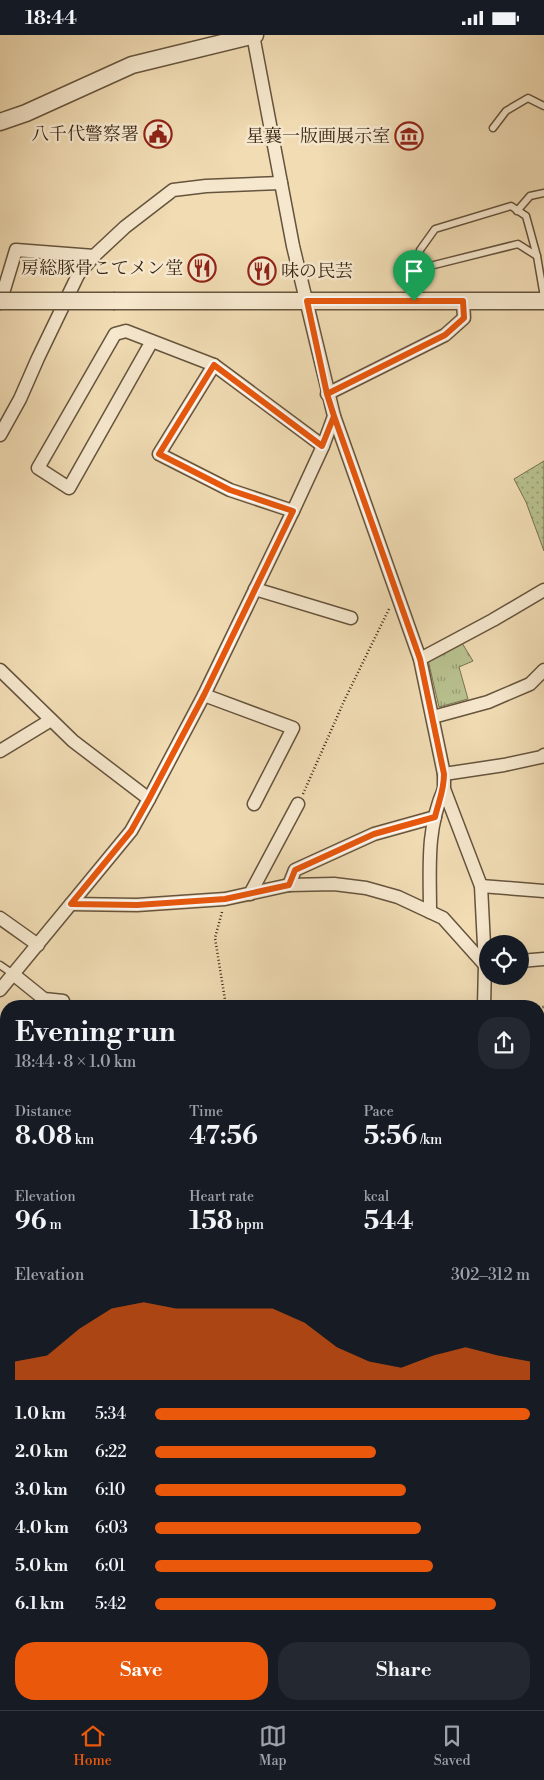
<!DOCTYPE html>
<html lang="en">
<head>
<meta charset="utf-8">
<style>
	body { margin:0; font-family:"Libre Bodoni","Noto Serif JP",serif; background:#242831; color:#f1f3f6; height:100vh; display:flex; flex-direction:column; font-size:19px; white-space:nowrap }
	* { box-sizing:border-box; margin:0 }
	p { font-size:16px; color:#9ea1a6 }
	.icon { flex:none; width:28px; height:28px; fill:none; stroke:currentColor; stroke-width:2; stroke-linecap:round; stroke-linejoin:round }
	.map { position:relative; flex:1; overflow:hidden }
	.panel { position:absolute; left:0px; top:965px; width:545px; height:710px; display:flex; flex-direction:column; background:#171b24; border-radius:20px 20px 0 0; box-shadow:0 5px 20px #0002 }
	.panel>* { flex:none }
	.fabs { position:absolute; left:479px; top:900px; display:grid; gap:10px }
	.fabs a { display:grid; place-items:center; width:50px; height:50px; border-radius:50%; background:#171b24; box-shadow:0 5px 20px #0002; font-size:25px }
	.pin { position:absolute; display:grid; place-items:center; width:42px; height:42px; color:#fff; margin:-51px -21px; border-radius:50% 50% 50% 0; rotate:-45deg; box-shadow:0 0 5px #0007 }
	.pin .icon { rotate:45deg }
	.round { display:grid; place-items:center; flex:none; width:52px; height:52px; border-radius:20px; background:#242831 }
	.head { display:flex; align-items:center; justify-content:space-between; height:85px; padding:0 15px }
	h1 { font-size:28px; font-weight:700; line-height:38px }
	.figures { display:grid; grid-template-columns:repeat(3,1fr); gap:8px; height:85px; padding:5px 15px }
	.figures div { display:grid; align-content:center }
	.figures b { font-size:25px; font-weight:700 }
	.figures small { font-size:14px; font-weight:400 }
	.figures p { font-size:14px }
	.chart { height:140px; padding:10px 15px }
	.chart p { display:flex; justify-content:space-between }
	.chart svg { width:100%; height:90px; margin-top:5px; fill:#ea580c; opacity:.7 }
	.primary-button { display:flex; gap:10px; margin-top:auto; padding:10px 15px }
	.primary-button a { flex:1; height:58px; border-radius:20px; background:#ea580c; color:#fff; font-size:20px; font-weight:700; line-height:58px; text-align:center }
	.primary-button a+a { background:#242831; color:#f1f3f6 }
	ul { padding:0 15px; list-style:none; font-size:16px }
	li { display:grid; grid-template-columns:80px 60px 1fr; align-items:center; height:38px }
	li i { height:12px; border-radius:6px; background:#ea580c }
	.status { display:flex; justify-content:space-between; align-items:center; height:35px; padding:0 25px; background:#171b24; direction:ltr }
	.status svg { height:14px; fill:currentColor }
	.menu { display:flex; justify-content:space-around; align-items:center; height:70px; border-top:1px solid #363941; background:#171b24; font-size:14px; color:#9ea1a6 }
	.menu a { display:grid; justify-items:center; gap:2px }
	.menu .on { color:#ea580c }
	.map>svg:first-child { display:block }
	.grass { fill:url(#grass-dots); stroke:#787452 }
	.park { fill:url(#park-tufts); stroke:#787452 }
	.lines { fill:none; stroke-linecap:round; stroke-linejoin:round }
	.service-casing { stroke:#66543d; stroke-width:9 }
	.minor-casing { stroke:#66543d; stroke-width:15 }
	.tertiary-casing { stroke:#66543d; stroke-width:19 }
	.trunk-casing { stroke:#382615; stroke-width:24 }
	.path { stroke:#382615; stroke-width:2.5; stroke-dasharray:1 2.5; stroke-linecap:butt }
	.service { stroke:#f6e8ce; stroke-width:6 }
	.minor { stroke:#f6e8ce; stroke-width:12 }
	.tertiary { stroke:#f6e8ce; stroke-width:16 }
	.trunk { stroke:#e8be7a; stroke-width:21 }
	.tertiary-bridge-casing { stroke:#66543d; stroke-width:19; stroke-linecap:butt }
	.tertiary-bridge { stroke:#f6e8ce; stroke-width:16 }
	.route-casing { stroke:#fff; stroke-width:10 }
	.route { stroke:#ea580c; stroke-width:6 }
	.labels { text-anchor:middle; dominant-baseline:central; stroke-width:5; stroke-linejoin:round; paint-order:stroke }
	.poi-label { font-size:18px; fill:#382615; stroke:#f6e8ce; text-anchor:end }
</style>
</head>
<body>
<div class="status"><b>18:44</b><svg viewBox="0 0 49 12"><path d="M0 12V9h3v3zM5 12V6h3v6zM10 12V3h3v9zM15 12V0h3v12zM26 1h20v11H26zM47 4h2v5h-2z"/></svg></div>
<div class="map">
<svg width="544" height="1675" viewBox="0 0 544 1675">
	<defs>
		<pattern id="grass-dots" width="8" height="8" patternUnits="userSpaceOnUse" patternTransform="scale(1.25)"><rect width="8" height="8" fill="#b8c18f"/><path d="M2 2h.1M6 6h.1" fill="none" stroke="#979d74" stroke-width="1.8" stroke-linecap="round"/></pattern>
		<pattern id="park-tufts" width="24" height="20" patternUnits="userSpaceOnUse" patternTransform="scale(1.25)"><rect width="24" height="20" fill="#b8c18f"/><path d="M3 7l-1-3M5 7V3M7 7l1-3M15 17l-1-3M17 17v-4M19 17l1-3" fill="none" stroke="#979d74"/></pattern>
	</defs>
	<rect width="100%" height="100%" fill="#f1dcb4"/>
	<filter id="stains"><feTurbulence type="fractalNoise" baseFrequency=".004" numOctaves="4"/><feColorMatrix values="0 0 0 0 .2 0 0 0 0 .09 0 0 0 0 .02 0 0 0 .5 -.17"/></filter>
	<radialGradient id="worn" r=".72"><stop offset=".6" stop-color="#630" stop-opacity="0"/><stop offset="1" stop-color="#630" stop-opacity=".3"/></radialGradient>
	<polygon class="grass" points="544,426 544,516 526,467 514,444"/>
	<polygon class="park" points="462,608 473,626 459,632 468,664 439,672 428,625"/>
	<g class="lines">
		<g class="service-casing">
			<g id="service">
				<polyline points="493,93 506,76 528,63 544,71"/>
				<polyline points="517,176 530,161 544,158"/>
				<polyline points="418,234 518,209 537,221"/>
				<polyline points="414,265 420,215 435,194 511,171 526,181 537,221 544,262"/>
				<polyline points="0,930 13,939"/>
				<polyline points="539,1472 544,1474"/>
				<polyline points="0,1627 6,1606"/>
			</g>
		</g>
		<g class="minor-casing">
			<g id="minor">
				<polyline points="0,268 16,215 94,221"/>
				<polyline points="152,306 69,453 38,433 115,299 126,296 214,330 323,411"/>
				<polyline points="214,330 159,419 230,455 293,476"/>
				<polyline points="327,359 445,300 464,283 463,266"/>
				<polyline points="334,381 420,624 444,739 444,754 481,851 485,930 484,971"/>
				<polyline points="0,400 20,364 38,323 78,240 94,221 125,192 173,155 206,151 281,148"/>
				<polyline points="255,554 351,583"/>
				<polyline points="420,624 493,585 544,555"/>
				<polyline points="0,635 73,706 149,764"/>
				<polyline points="204,660 293,693 254,769"/>
				<polyline points="433,682 488,667 530,649 544,635"/>
				<polyline points="0,716 51,685"/>
				<polyline points="444,739 504,730 541,722 544,720"/>
				<polyline points="289,850 295,835 374,799 435,782"/>
				<polyline points="481,851 544,856"/>
				<polyline points="250,859 298,769"/>
				<polyline points="71,869 137,870 225,864 289,850 334,849 366,853 398,862 443,883 485,930 488,930"/>
				<path d="M430 877C430 833 426 795 444 754"/>
				<polyline points="0,883 38,910"/>
				<polyline points="520,926 544,924"/>
				<polyline points="13,939 44,964 63,966"/>
				<polyline points="0,955 131,796 149,764 204,660 293,476 323,411 334,381 293,211 253,0"/>
				<polyline points="539,1009 544,1009"/>
				<polyline points="0,1066 6,1066"/>
				<polyline points="539,1085 544,1087"/>
				<polyline points="539,1123 544,1125"/>
				<polyline points="0,1283 6,1287"/>
				<polyline points="539,1378 544,1377"/>
				<polyline points="539,1423 544,1425"/>
				<polyline points="220,1675 223,1669"/>
			</g>
		</g>
		<g class="tertiary-casing">
			<g id="tertiary">
				<polyline points="0,87 26,78 132,30 255,0"/>
				<polyline points="115,266 544,266"/>
			</g>
		</g>
		<g class="trunk-casing">
			<g id="trunk">
				<polyline points="0,1500 6,1502"/>
				<polyline points="359,1669 370,1675"/>
			</g>
		</g>
		<g class="path">
			<polyline points="303,759 345,664 389,574"/>
			<polyline points="222,877 215,903 226,971"/>
			<polyline points="539,972 544,972"/>
		</g>
		<use href="#service" class="service"/>
		<use href="#minor" class="minor"/>
		<use href="#tertiary" class="tertiary"/>
		<use href="#trunk" class="trunk"/>
		<g class="tertiary-bridge-casing">
			<polyline id="tertiary-bridge" points="0,266 115,266"/>
		</g>
		<use href="#tertiary-bridge" class="tertiary-bridge"/>
	</g>
	<g class="lines">
		<g class="route-casing">
			<path id="route" d="M414 266H307L327 359 334 381 322 411 214 330 159 419 230 455 293 476 204 660 149 764 131 796 71 869 137 870 225 864 289 850 295 835 374 799 435 782C439 765 444 756 444 739L420 624 334 381 327 359 445 300 464 283 463 266H414"/>
		</g>
		<use href="#route" class="route"/>
	</g>
	<defs>
		<g id="civic-ring" transform="scale(1.4375)"><circle r="9.5" fill="#f6e8ce" stroke="#8f2418" stroke-width="1.5"/><path d="M-.6-6.5H3V-4.5H.6V-3L4-1V1h2V6H-6V1h2V-1L-.6-3ZM-1.2 2.5V6h2.4V2.5Z" fill="#8f2418"/></g>
		<g id="museum-ring" transform="scale(1.4375)"><circle r="9.5" fill="#f6e8ce" stroke="#8f2418" stroke-width="1.5"/><path d="M0-6L6-3V-2H-6V-3ZM-5-1h2V3h-2ZM-1-1h2V3h-2ZM3-1h2V3H3ZM-6 4H6V6H-6Z" fill="#8f2418"/></g>
		<g id="restaurant-ring" transform="scale(1.4375)"><circle r="9.5" fill="#f6e8ce" stroke="#8f2418" stroke-width="1.5"/><path d="M-5-6h1v4h1v-4h1v4h1v-4h1v5L-1.5 .5V6h-2V.5L-5-1ZM5-6V6H3V1.5H1.5Q1.5-4 5-6Z" fill="#8f2418"/></g>
	</defs>
	<g fill-rule="evenodd">
		<use href="#civic-ring" x="158" y="99"/>
		<use href="#museum-ring" x="409" y="101"/>
		<use href="#restaurant-ring" x="202" y="233"/>
		<use href="#restaurant-ring" x="262" y="236"/>
	</g>
	<g class="labels">
		<g class="poi-label">
			<text x="139" y="99">八千代警察署</text>
			<text x="390" y="101">星襄一版画展示室</text>
			<text x="183" y="233">房総豚骨こてメン堂</text>
			<text x="281" y="236" text-anchor="start">味の民芸</text>
		</g>
	</g>
	<rect width="100%" height="100%" filter="url(#stains)"/>
	<rect width="100%" height="100%" fill="url(#worn)"/>
</svg>
<div class="fabs">
<a><svg class="icon" aria-label="locate" viewBox="0 0 24 24"><circle cx="12" cy="12" r="6"/><path d="M12 2v4M12 18v4M2 12h4M18 12h4"/></svg></a>
</div>
<div class="pin" style="left:414px;top:266px;background:#1e9e55"><svg class="icon" aria-label="arrive" viewBox="0 0 24 24"><path d="M6 21V4h12l-3 4 3 4H6"/></svg></div>
<section class="panel">
<div class="head"><div><h1>Evening run</h1><p>18:44 · 8 × 1.0 km</p></div><a class="round"><svg class="icon" aria-label="share" viewBox="0 0 24 24"><path d="M12 15V3M7 8l5-5 5 5M5 13v7h14v-7"/></svg></a></div>
<div class="figures">
<div><p>Distance</p><b>8.08<small> km</small></b></div>
<div><p>Time</p><b>47:56</b></div>
<div><p>Pace</p><b>5:56<small> /km</small></b></div>
</div>
<div class="figures">
<div><p>Elevation</p><b>96<small> m</small></b></div>
<div><p>Heart rate</p><b>158<small> bpm</small></b></div>
<div><p>kcal</p><b>544</b></div>
</div>
<div class="chart"><p><span>Elevation</span>302–312 m</p>
<svg viewBox="0 0 160 44" preserveAspectRatio="none"><path d="M0 44V35L10 32L20 19L30 9L40 6L50 9L60 9L70 9L80 9L90 16L100 28L110 35L120 38L130 32L140 28L150 32L160 35V44z"/></svg>
</div>
<ul>
<li><b>1.0 km</b>5:34<i style="width:100%"></i></li>
<li><b>2.0 km</b>6:22<i style="width:59%"></i></li>
<li><b>3.0 km</b>6:10<i style="width:67%"></i></li>
<li><b>4.0 km</b>6:03<i style="width:71%"></i></li>
<li><b>5.0 km</b>6:01<i style="width:74%"></i></li>
<li><b>6.1 km</b>5:42<i style="width:91%"></i></li>
</ul>
<div class="primary-button"><a>Save</a><a>Share</a></div>
</section>
</div>
<nav class="menu">
<a class="on"><svg class="icon" aria-label="home" viewBox="0 0 24 24"><path d="M3 11l9-7 9 7M6 9v11h12V9"/></svg>Home</a>
<a><svg class="icon" aria-label="map" viewBox="0 0 24 24"><path d="M3 6l6-2 6 2 6-2v14l-6 2-6-2-6 2zM9 4v14M15 6v14"/></svg>Map</a>
<a><svg class="icon" aria-label="saved" viewBox="0 0 24 24"><path d="M7 4h10v16l-5-4-5 4z"/></svg>Saved</a>
</nav>
</body>
</html>
